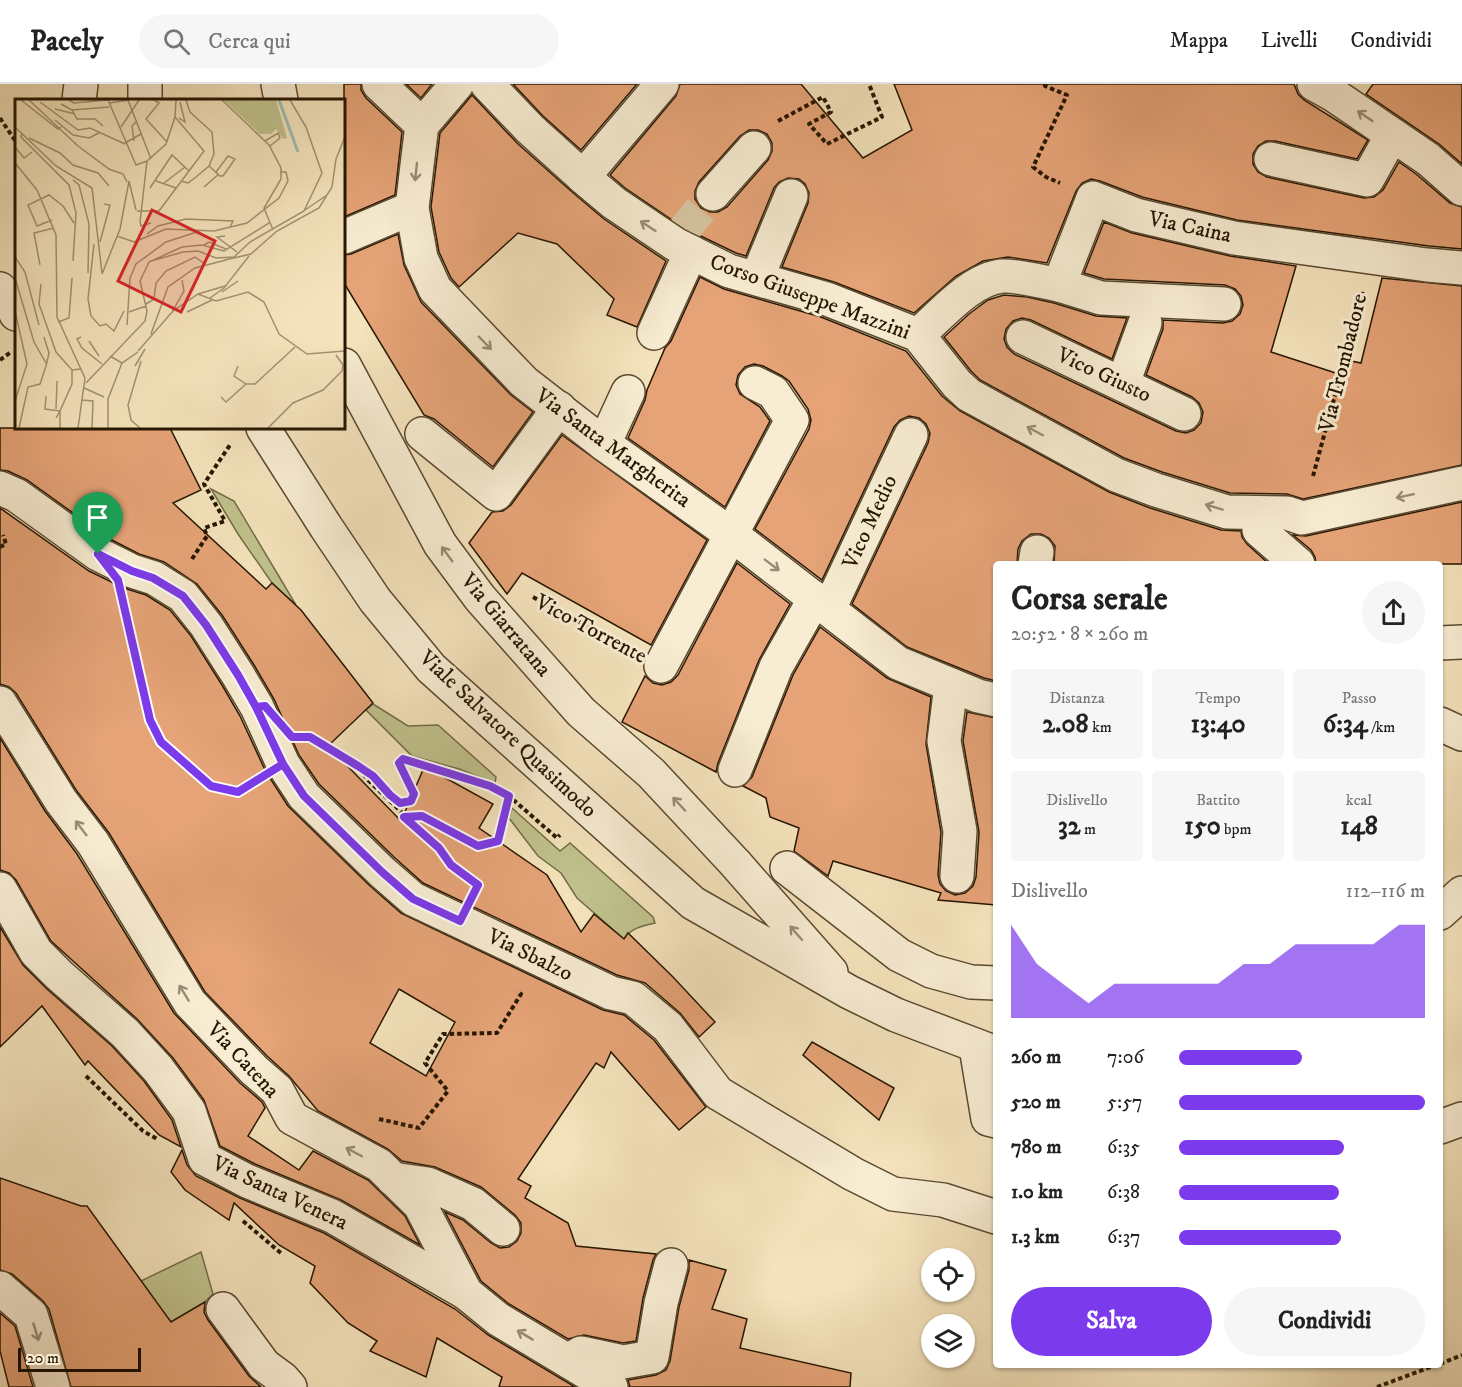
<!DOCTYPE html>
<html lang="it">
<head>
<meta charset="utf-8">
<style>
	body { margin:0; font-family:"IM FELL DW Pica",serif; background:#f6f6f6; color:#222; height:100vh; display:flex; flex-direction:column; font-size:22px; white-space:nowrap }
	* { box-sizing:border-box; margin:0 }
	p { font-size:20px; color:#767676 }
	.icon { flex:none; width:33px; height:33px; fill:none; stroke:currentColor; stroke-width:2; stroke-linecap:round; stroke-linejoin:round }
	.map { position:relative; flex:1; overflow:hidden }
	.details { position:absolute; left:993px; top:477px; width:450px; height:807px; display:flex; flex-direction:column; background:#fff; border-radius:6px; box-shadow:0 2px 4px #0004 }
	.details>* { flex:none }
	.fabs { position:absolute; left:921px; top:1164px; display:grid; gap:12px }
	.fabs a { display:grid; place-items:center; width:54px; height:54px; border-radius:50%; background:#fff; box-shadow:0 2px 4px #0004; font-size:30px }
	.scale { position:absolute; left:18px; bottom:15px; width:123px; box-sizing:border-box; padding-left:6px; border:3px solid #261601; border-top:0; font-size:16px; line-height:21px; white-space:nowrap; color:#261601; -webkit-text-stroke:4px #f8edd3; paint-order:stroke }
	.pin { position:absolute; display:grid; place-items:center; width:51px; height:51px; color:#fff; margin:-62px -26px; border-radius:50% 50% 50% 0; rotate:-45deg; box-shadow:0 0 6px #0007 }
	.pin .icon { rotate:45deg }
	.round { display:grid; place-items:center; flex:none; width:63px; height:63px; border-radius:32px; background:#f6f6f6 }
	.overview { display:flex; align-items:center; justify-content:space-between; height:102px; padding:0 18px }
	h1 { font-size:33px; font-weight:700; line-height:45px }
	.metrics { display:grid; grid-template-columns:repeat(3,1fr); gap:9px; height:102px; padding:6px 18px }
	.metrics div { display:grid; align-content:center; border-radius:6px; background:#f6f6f6; text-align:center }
	.metrics b { font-size:26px; font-weight:700 }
	.metrics small { font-size:16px; font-weight:400 }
	.metrics p { font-size:16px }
	.chart { height:168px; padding:12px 18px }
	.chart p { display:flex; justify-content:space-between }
	.chart svg { width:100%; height:108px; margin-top:6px; fill:#7c3aed; opacity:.7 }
	.button { display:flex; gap:12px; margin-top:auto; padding:12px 18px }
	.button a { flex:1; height:69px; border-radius:36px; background:#7c3aed; color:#fff; font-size:24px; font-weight:700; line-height:69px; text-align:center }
	.button a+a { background:#f6f6f6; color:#222 }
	ul { padding:0 18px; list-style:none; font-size:20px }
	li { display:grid; grid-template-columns:96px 72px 1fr; align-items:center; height:45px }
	li i { height:15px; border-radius:8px; background:#7c3aed }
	header { display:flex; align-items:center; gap:36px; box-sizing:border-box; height:84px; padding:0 30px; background:#fff; border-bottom:2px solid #e0e0e0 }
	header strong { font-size:28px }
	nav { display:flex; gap:33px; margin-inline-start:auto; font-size:21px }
	.search { width:420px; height:54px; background:#f6f6f6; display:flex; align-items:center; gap:15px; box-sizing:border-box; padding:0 21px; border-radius:33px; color:#767676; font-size:22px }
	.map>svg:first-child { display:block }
	.green { fill:#c0c28d; stroke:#736c47; stroke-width:1.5 }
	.building { fill:#e5a377; stroke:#261601; stroke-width:1.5; fill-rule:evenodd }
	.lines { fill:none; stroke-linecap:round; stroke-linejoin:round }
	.minor-tunnel { stroke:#d5c4a0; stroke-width:33; stroke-dasharray:33 16; stroke-linecap:butt }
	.minor-casing { stroke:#5a4930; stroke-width:36 }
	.path { stroke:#261601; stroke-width:4; stroke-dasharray:4.5 3; stroke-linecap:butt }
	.minor { stroke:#f8edd3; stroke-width:33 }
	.oneway { stroke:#9a8c74 }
	.route-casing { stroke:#fff; stroke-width:12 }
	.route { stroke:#7c3aed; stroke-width:8 }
	.labels { text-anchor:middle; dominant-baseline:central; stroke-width:6; stroke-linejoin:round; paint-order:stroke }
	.street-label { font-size:22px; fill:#261601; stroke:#f8edd3 }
	.inset-river { fill:none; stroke:#9cbeb1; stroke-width:3 }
	.inset-road { fill:none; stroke:#a29171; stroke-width:1.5 }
	.view { fill:#d62828; fill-opacity:0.15; stroke:#d62828; stroke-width:3 }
	.inset-edge { fill:none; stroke:#261601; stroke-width:3 }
</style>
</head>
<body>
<header>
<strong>Pacely</strong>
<div class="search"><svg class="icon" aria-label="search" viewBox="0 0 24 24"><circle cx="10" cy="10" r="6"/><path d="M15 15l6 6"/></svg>Cerca qui</div>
<nav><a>Mappa</a><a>Livelli</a><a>Condividi</a></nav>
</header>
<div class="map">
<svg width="1462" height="1303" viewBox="0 0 1462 1303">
	<rect width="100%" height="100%" fill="#f4e3bc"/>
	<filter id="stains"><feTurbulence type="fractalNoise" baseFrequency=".00333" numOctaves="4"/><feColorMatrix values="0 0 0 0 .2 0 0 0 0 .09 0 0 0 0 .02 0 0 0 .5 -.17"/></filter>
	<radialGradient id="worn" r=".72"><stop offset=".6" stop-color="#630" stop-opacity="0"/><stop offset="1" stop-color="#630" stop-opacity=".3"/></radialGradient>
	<g class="green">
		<polygon points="211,405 234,417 296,521 272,499 238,450"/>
		<polygon points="373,620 408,642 438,641 496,693 495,699 459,685 412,672 366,626"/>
		<path d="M512 724 560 767 570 759 653 833 655 839C642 842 631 844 624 855L577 814 561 789 538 772 509 734Z"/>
		<polygon points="201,1168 213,1210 205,1218 164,1242 141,1197"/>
	</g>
	<g class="building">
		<polygon points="344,0 361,0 361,6 366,14 402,48 395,111 344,133"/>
		<polygon points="406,0 432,0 421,14"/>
		<polygon points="513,0 637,0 581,66 543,32"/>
		<path d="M680 0H801L863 74 912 46 894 0H1294L1298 10 1304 16 1368 56 1357 75 1275 57H1266L1258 62 1253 70V80L1258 88 1267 93 1364 114 1374 113 1383 106 1399 78 1416 90 1450 119 1462 123V165L1429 162 1237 136 1142 113 1100 97 1091 95 1082 99 1076 107 1047 179 1008 173 983 177 956 192 914 229 834 198 782 183 808 119 809 109 805 100 799 95 788 94 779 98 774 104 746 172 736 169 684 144 625 104 610 91 676 12ZM749 46H758L767 50 772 59V67L768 76 727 123 718 128H710L701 124 695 115V107L699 98 740 52Z"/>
		<polygon points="1373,0 1462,0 1462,80 1439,60 1366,10"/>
		<polygon points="472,11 517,59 571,107 604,135 666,177 637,243 607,231 614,215 557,160 518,149 459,203 451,194 439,168 431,123 440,49"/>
		<polygon points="1104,138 1132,149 1230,172 1296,182 1271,268 1348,293 1351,277 1361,279 1382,194 1462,202 1462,381 1303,415 1287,410 1230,409 1162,388 1124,374 980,296 971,287 944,253 969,230 988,216 1004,211 1027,213 1054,219 1096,232 1127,234 1112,275 1031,236 1022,234 1013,237 1006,245 1004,255 1007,263 1014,270 1176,347 1186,349 1194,346 1201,339 1203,328 1199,319 1192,313 1146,291 1163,245 1163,236 1223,239 1232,237 1240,230 1243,221 1241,212 1235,205 1225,201 1104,195 1084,189"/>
		<polygon points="398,150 404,181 421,218 511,311 533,328 493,383 434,335 424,331 344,199 344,171 351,170"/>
		<polygon points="700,193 724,205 821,233 906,267 942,312 960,327 1109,408 1150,424 1221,446 1241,447 1242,453 1247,460 1269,480 1054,480 1055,462 1049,454 1041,450 1031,450 1022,457 1018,465 1017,480 996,480 996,597 984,594 907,563 852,520 928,359 930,349 926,340 919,334 909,332 900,336 894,343 822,496 755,445 809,345 811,336 808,325 789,297 782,292 763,282 754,280 745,283 738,291 736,301 740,310 760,323 770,337 725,423 628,354 645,316 647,306 665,264 671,257"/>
		<polygon points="0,344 170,344 201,406 173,419 266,505 272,499 301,526 373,619 328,662 401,737 423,686 442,692 493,720 479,744 547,791 581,848 594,830 624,855 628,849 673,893 715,938 699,953 680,929 645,899 617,891 423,799 395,774 319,700 299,671 274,615 254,581 222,531 197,500 164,478 139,470 108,454 27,396 8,387 0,386"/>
		<polygon points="562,351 707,456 651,561 522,489 507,510 469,459 492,428 503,427 511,421"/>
		<polygon points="1462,418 1462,480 1316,480 1315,473 1311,466 1293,451 1306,452"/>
		<path d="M0 424 89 487 124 504 146 511 170 526 191 552 222 601 240 632 266 688 288 722 369 801 401 829 603 926 624 931 654 956 706 1023 679 1046 611 968 604 984 596 979 518 1095 531 1102 525 1114 568 1139 576 1162 656 1170 653 1176 643 1214 636 1257 623 1259 584 1251 568 1255 509 1220 481 1197 445 1128 463 1136 491 1159 500 1164 509 1163 517 1157 521 1149V1139L515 1131 481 1103 435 1083 402 1077 388 1065 318 1027 289 992 267 972 205 908 109 749 76 706 16 609 9 603 0 600ZM399 905 455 938 426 992 370 959Z"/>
		<polygon points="737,479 790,520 759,576 718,679 716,688 622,638 645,592 653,599 662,601 671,598 678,591"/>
		<polygon points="820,543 887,594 931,613 926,660 941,748 938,791 940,800 946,807 955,811 965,809 973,802 976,793 979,748 963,657 967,628 996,634 996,821 938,816 941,809 833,777 828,792 794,767 799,744 770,733 766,714 743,702 752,693 793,591"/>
		<polygon points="0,654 45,727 77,770 174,929 240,999 262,1018 265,1024 248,1052 299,1086 313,1067 368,1096 405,1132 420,1161 341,1116 255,1080 220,1062 204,1016 173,974 137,935 51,857 16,796 9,789 0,786"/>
		<polygon points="0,843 23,881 47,905 112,962 144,997 172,1036 181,1063 159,1051 88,977 85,981 42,922 0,963"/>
		<polygon points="812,958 894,1004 879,1036 803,971"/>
		<polygon points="182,1066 187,1081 196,1092 240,1114 324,1149 455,1225 488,1251 575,1303 499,1303 502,1293 437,1254 426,1293 370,1267 377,1257 348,1239 310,1199 315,1182 279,1161 234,1119 229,1136 185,1106 171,1088"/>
		<polygon points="0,1094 81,1122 87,1122 171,1238 205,1218 204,1228 208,1236 249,1292 261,1303 71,1303 49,1225 43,1217 12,1190 0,1186"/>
		<polygon points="689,1176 726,1186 712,1225 747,1235 740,1264 851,1289 850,1303 630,1303 628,1296 656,1291 666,1286 670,1277 679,1223 689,1186"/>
		<polygon points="0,1229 15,1242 33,1303 9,1303 0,1267"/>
	</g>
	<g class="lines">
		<polyline class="minor-tunnel" points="680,151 713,110"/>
		<g class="minor-casing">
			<g id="minor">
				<polyline points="145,0 145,16"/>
				<polyline points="278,0 281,16"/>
				<polyline points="379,0 422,41"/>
				<polyline points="457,0 422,41 418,73 412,124 421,174 435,205 524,298 604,360 732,451 898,579 978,612 996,616"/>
				<polyline points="487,0 530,45 583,93 614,119 675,160 729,187 827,215 918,251 957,300 969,311 1116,391 1156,406 1227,428 1287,429 1302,434 1462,399"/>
				<polyline points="1314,0 1334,11 1428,75 1462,105"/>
				<polyline points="79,16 81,0"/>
				<polyline points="1271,75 1367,96 1392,51"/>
				<polyline points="583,93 662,0"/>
				<polyline points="713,110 754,64"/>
				<polyline points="344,153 412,124"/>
				<polyline points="757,194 791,112"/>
				<polyline points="1059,201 1101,214 1224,220"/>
				<polyline points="0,205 13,221 16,230"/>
				<polyline points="654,249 691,168"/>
				<path d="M918 251C941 231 971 195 1002 192 1016 191 1044 198 1059 201L1093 114 1136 131 1234 154 1427 181 1462 184"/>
				<polyline points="1023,253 1184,330"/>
				<polyline points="344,281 440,460 480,514 581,628 651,689 735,779 831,888"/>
				<polyline points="1123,299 1145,239"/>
				<polyline points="263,344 326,443 375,516 431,584 693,819 849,908 896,931 996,969"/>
				<polyline points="422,350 496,410 559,324"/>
				<polyline points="604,360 628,308"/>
				<polyline points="0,404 16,411 98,470 132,487 154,494 183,512 206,541 238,591 257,623 283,680 304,712 382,788 413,815 611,909 633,914 668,943 718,1009 853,1090 893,1110 943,1116 996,1133"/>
				<polyline points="1259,446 1298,480"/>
				<polyline points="1035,480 1037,468"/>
				<polyline points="829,525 911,351"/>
				<polyline points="1440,559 1462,558"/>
				<polyline points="661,582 792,336 773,308 755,299"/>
				<polyline points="951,601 944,657 960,747 957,792"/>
				<polyline points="0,619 61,717 93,759 190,919 254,986 277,1006 292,1034 379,1081 420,1121 466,1209 498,1235 611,1303"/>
				<polyline points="1440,640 1462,650"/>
				<polyline points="735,686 776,583 815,514"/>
				<polyline points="787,784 899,871 931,887 971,898 996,899"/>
				<polyline points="0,805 36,868 59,891 125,949 158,985 189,1027 205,1075 247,1097 332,1132 466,1209"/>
				<polyline points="1440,829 1462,809"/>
				<polyline points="976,963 988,1035 996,1037"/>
				<polyline points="1440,1043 1462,1035"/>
				<polyline points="393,1095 428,1100 473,1120 503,1145"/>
				<polyline points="0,1204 31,1231 53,1303"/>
				<polyline points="223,1225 264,1281 283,1295 290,1303"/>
				<polyline points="569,1276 581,1269 623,1278 652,1273 661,1219 671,1181"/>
			</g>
		</g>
		<g class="path">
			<polyline points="1045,0 1045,2 1067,11 1033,83 1046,93 1060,99"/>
			<polyline points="0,34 16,58"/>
			<polyline points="778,37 823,13 831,28 809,40 827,60 882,33 869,0"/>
			<polyline points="0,276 11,268"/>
			<polyline points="1313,392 1363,208"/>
			<polyline points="0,463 6,460 3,451"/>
			<polyline points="192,475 207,452 204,444 225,437 204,400 230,361"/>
			<polyline points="533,513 629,565"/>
			<polyline points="125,523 150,636 161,658 211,702 238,708 252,700"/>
			<polyline points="315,656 358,682 367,695 439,764 451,781 478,801"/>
			<polyline points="359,682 373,692 400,719 411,717 414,710 399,679 403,675 490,702 509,712 557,754 560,751"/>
			<polyline points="404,733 422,732 478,762 498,757 509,712"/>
			<polyline points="86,992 143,1047 157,1055"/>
			<polyline points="379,1035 419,1044 448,1007 425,979 443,950 497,949 521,910 517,908"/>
			<polyline points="243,1137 282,1170"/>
			<polyline points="1440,1280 1462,1271"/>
			<polyline points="1377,1303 1436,1281"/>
		</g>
		<use href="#minor" class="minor"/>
	</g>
	<defs><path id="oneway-shaft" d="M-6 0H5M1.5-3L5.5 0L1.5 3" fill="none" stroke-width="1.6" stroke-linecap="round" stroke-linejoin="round" transform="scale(1.5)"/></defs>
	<g class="oneway">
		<use href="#oneway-shaft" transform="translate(1365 32) rotate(-146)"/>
		<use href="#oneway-shaft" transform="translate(416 88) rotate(96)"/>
		<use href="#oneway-shaft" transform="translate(648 142) rotate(-147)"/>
		<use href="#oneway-shaft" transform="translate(485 259) rotate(46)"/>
		<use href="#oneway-shaft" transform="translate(1035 347) rotate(-152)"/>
		<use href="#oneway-shaft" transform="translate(1405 412) rotate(168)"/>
		<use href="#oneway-shaft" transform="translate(1214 423) rotate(-163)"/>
		<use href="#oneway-shaft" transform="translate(447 470) rotate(-126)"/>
		<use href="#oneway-shaft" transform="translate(772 481) rotate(37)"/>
		<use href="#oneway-shaft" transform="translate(679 720) rotate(-133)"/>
		<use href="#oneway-shaft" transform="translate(81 744) rotate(-127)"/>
		<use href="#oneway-shaft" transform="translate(796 849) rotate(-131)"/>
		<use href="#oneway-shaft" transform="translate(184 909) rotate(-121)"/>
		<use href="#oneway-shaft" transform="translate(354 1068) rotate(-152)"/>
		<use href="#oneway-shaft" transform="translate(36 1248) rotate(73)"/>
		<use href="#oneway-shaft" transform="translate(525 1251) rotate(-149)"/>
	</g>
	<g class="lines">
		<g class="route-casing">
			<polyline id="route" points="98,470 132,487 153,494 183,512 206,541 238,591 256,623 283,680 304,712 382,788 413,815 460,837 478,801 451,781 439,764 404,733 422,732 478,762 498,757 509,712 490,702 403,675 399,679 414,710 411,717 400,719 390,711 373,692 358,682 310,653 292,653 265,622 256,623 283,680 238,708 211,702 161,658 150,636 118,496 98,470"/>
		</g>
		<use href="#route" class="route"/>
	</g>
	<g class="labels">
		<g class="street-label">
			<text transform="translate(1190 143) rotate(12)">Via Caina</text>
			<text transform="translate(810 213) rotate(20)">Corso Giuseppe Mazzini</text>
			<text transform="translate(1343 279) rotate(-76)">Via Trombadore</text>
			<text transform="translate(1104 291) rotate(25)">Vico Giusto</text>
			<text transform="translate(613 364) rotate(36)">Via Santa Margherita</text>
			<text transform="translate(870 438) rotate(-65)">Vico Medio</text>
			<text transform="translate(506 541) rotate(50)">Via Giarratana</text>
			<text transform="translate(591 545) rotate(28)">Vico Torrente</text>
			<text transform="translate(508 650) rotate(43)">Viale Salvatore Quasimodo</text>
			<text transform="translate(530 871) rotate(26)">Via Sbalzo</text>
			<text transform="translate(243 976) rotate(47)">Via Catena</text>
			<text transform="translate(280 1109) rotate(25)">Via Santa Venera</text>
		</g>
	</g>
	<g transform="translate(15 15)">
		<rect width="330" height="330" fill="#f4e3bc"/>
		<path d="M209 1H261L272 39 268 40 261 30 256 35H245Z" fill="#c0c28d"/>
		<path class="inset-river" d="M264 1 283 53"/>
		<path class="inset-road" d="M6 1 43 30 46 28M14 1 63 47 94 70 108 75 112 83M54 1 59 4 92 1M93 1 121 66 132 62 151 45 160 18 161 1M113 1 136 60M139 1 144 4 131 20 152 43M207 1 254 46 266 69V80L249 109 258 131M25 3 63 31 75 29 110 45M94 4 114 1M46 5 57 11 62 20H80L88 27M40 10 60 15M57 11 94 8M164 19 170 23 165 3M40 21 58 36 74 39 84 34M0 28 41 67 77 89 87 174M106 28 124 1M7 34 6 38 54 86 61 114 58 162M14 39 45 54 58 66 83 74 94 87M119 42 117 27 122 22M250 42 263 34 265 39 255 47M110 44 126 35M0 48 9 59 17 53M132 62 125 123 126 127 136 124M0 64 22 91 41 136 42 218 70 279 63 329M194 67 205 77H208L220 60 213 57 201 73M58 81 64 86 74 125 73 174M114 82 121 111M141 82 161 89M166 82 173 84 181 78 194 67 199 55 197 33 175 13 171 1M149 84 170 68M189 88 204 75M135 89 157 56 174 72M290 111 312 96M122 112H144L189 52 160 18M37 121 22 127 13 106 34 96 48 107 59 124M132 135 143 127 171 120 218 122 215 128M102 137 119 143 151 130 199 132 232 124 264 99 273 82 271 73H266M210 137 202 138 222 153M85 143 95 106 89 105M79 145 73 200 76 217 85 227 91 225 99 232 109 212M189 146 194 143 211 150M0 158 10 173 24 226M210 161 236 155 262 132 304 109 317 88 321 60 330 38M136 162 168 153 183 152 201 159 219 158 235 143 289 112 307 74 291 28 275 1M25 166 19 134 39 129M87 175 105 130 114 82M0 179 19 243 31 264M26 185 24 205 41 253 57 271 66 270M207 193 223 182M183 195 210 187M195 199 209 189 234 157M131 205 139 200 141 184 151 172 180 158 190 165M0 212 12 265 0 302M114 213 131 207M157 213 169 192 167 181M172 213 197 201M43 223 54 219 57 179M112 226 115 179 121 165 151 143 185 132M136 235 153 188 180 169 211 161M66 238 62 240 67 249 87 265M74 242 84 257M123 252 158 212 183 195 201 202 233 193 249 203 264 235 292 255 330 252M95 257 107 264 123 253M120 267 130 250M223 267 219 277 231 285M71 284 130 222 132 212 125 182 134 163 167 148 187 146 209 152 254 124M69 289 89 298M31 297 30 310 45 312 41 319M206 298 211 303 231 285H240L280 248M67 301 78 302 77 329M41 310 42 282M4 329 13 288 25 285 31 267 34 254 29 238M45 329V312L57 285V271M93 329V300L107 264M125 329 116 321 113 306 126 262M253 329 278 304 308 291 327 272 328 266 321 256"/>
		<path class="view" d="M137 111 200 142 166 213 103 182Z"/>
		<rect width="330" height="330" class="inset-edge"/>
	</g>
	<rect width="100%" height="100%" filter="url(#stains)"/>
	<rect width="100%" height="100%" fill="url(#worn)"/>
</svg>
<div class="fabs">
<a><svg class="icon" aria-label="locate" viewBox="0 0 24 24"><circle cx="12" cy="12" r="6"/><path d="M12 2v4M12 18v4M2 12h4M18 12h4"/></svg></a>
<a><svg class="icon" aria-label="layers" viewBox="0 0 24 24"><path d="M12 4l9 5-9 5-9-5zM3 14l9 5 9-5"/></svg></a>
</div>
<div class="scale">20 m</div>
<div class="pin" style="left:98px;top:470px;background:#1e9e55"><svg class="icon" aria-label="arrive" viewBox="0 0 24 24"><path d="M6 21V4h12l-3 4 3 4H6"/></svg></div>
<section class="details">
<div class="overview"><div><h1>Corsa serale</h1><p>20:52 · 8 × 260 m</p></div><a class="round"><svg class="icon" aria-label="share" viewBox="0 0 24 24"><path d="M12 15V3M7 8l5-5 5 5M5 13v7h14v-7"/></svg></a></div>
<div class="metrics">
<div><p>Distanza</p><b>2.08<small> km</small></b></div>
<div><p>Tempo</p><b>13:40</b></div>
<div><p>Passo</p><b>6:34<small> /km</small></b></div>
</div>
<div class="metrics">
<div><p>Dislivello</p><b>32<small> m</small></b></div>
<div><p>Battito</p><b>150<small> bpm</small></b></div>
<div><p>kcal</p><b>148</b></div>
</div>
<div class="chart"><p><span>Dislivello</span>112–116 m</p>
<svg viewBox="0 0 160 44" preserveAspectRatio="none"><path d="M0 44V6L10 22L20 30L30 38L40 30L50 30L60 30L70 30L80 30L90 22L100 22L110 14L120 14L130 14L140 14L150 6L160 6V44z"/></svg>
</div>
<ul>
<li><b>260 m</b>7:06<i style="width:50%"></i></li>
<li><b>520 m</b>5:57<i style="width:100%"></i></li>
<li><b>780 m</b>6:35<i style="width:67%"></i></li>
<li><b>1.0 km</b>6:38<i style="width:65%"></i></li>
<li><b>1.3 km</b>6:37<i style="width:66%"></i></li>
</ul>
<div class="button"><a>Salva</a><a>Condividi</a></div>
</section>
</div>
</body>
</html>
